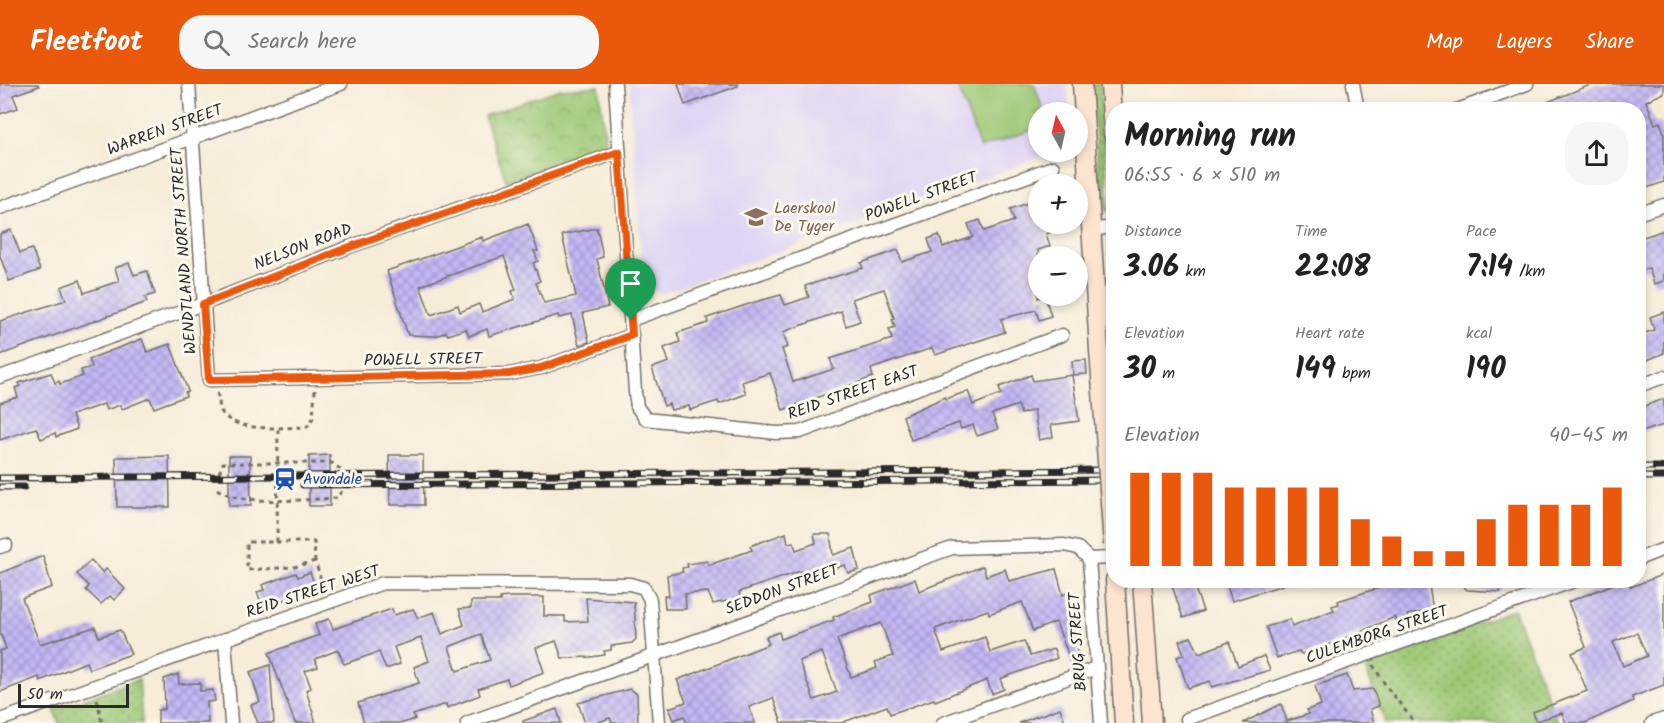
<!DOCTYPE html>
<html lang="en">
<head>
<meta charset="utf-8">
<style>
	body { margin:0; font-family:Kalam,sans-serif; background:#f6f6f6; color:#222; height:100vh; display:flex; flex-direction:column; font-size:22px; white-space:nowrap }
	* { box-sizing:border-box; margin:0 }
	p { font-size:20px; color:#767676 }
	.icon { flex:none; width:33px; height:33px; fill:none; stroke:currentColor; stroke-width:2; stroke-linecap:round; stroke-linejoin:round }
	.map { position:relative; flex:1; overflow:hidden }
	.side { position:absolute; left:1106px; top:18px; width:540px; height:486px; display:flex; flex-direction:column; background:#fff; border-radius:24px; box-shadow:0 3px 9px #0003 }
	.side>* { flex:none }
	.needle { width:39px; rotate:352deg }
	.controls { position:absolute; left:1028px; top:18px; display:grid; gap:12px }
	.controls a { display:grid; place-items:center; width:60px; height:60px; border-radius:50%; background:#fff; box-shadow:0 3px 9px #0003; font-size:30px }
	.scale { position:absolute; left:18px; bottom:15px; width:111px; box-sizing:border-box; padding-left:6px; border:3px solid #2b2b2b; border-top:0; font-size:16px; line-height:21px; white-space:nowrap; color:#2b2b2b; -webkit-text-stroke:4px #fbf7ec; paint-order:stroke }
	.pin { position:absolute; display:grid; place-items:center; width:51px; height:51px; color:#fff; margin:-62px -26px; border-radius:50% 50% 50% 0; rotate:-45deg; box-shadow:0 0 6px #0007 }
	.pin .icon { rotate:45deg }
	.round { display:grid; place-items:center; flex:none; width:63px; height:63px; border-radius:24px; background:#f6f6f6 }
	.overview { display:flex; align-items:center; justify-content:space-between; height:102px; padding:0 18px }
	h1 { font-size:33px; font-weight:700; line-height:45px }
	.figures { display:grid; grid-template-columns:repeat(3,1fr); gap:9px; height:102px; padding:6px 18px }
	.figures div { display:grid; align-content:center }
	.figures b { font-size:30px; font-weight:700 }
	.figures small { font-size:16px; font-weight:400 }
	.figures p { font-size:16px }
	.chart { height:168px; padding:12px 18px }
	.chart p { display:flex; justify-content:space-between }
	.chart svg { width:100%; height:108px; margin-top:6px; stroke:#ea580c; stroke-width:6 }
	header { display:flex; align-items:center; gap:36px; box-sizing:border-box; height:84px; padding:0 30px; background:#ea580c; color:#fff }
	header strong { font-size:28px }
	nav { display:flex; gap:33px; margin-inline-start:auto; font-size:21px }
	.search { width:420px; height:54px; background:#f6f6f6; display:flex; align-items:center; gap:15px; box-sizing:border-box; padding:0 21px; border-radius:24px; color:#767676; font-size:22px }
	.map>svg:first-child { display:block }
	.built { fill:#e0d4f4 }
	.grass { fill:url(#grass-dots); stroke:#647950; stroke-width:1.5 }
	.park { fill:url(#park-crowns); stroke:#647950; stroke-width:1.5 }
	.garden { fill:#9cc774; stroke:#647950; stroke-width:1.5 }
	.building { fill:url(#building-cross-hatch); fill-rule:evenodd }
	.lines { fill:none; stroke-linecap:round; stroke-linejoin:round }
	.street-casing { stroke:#726f68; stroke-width:15 }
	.secondary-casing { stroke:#726f68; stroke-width:21 }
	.path { stroke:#726f68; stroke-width:3; stroke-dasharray:4.5 4.5; stroke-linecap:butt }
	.street { stroke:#fff; stroke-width:12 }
	.secondary { stroke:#fde4d1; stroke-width:18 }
	.rail-casing { stroke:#2b2b2b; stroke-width:7 }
	.rail { stroke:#fbf7ec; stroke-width:4.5; stroke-dasharray:14; stroke-linecap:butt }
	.secondary-bridge-casing { stroke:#726f68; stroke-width:21; stroke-linecap:butt }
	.path-bridge { stroke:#726f68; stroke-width:3; stroke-dasharray:4.5 4.5; stroke-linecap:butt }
	.secondary-bridge { stroke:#fde4d1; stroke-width:18 }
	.route-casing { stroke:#fff; stroke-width:12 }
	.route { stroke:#ea580c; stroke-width:8 }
	.labels { text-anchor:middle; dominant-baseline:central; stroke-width:6; stroke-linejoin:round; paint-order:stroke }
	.street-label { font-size:16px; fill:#2b2b2b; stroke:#fbf7ec }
	.education-label { font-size:16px; fill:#785e54; stroke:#fbf7ec; text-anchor:start }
	.transit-label { font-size:16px; fill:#164399; stroke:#fbf7ec; text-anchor:start }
</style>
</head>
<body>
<header>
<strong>Fleetfoot</strong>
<div class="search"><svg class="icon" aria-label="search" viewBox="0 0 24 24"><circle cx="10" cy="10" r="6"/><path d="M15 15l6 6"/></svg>Search here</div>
<nav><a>Map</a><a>Layers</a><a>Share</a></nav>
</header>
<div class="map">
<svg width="1664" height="639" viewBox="0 0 1664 639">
	<defs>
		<pattern id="grass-dots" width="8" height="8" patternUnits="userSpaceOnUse" patternTransform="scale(1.5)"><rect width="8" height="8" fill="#9cc774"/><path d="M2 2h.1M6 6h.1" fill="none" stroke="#7fa25f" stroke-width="1.8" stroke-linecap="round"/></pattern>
		<pattern id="park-crowns" width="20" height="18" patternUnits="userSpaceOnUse" patternTransform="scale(1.5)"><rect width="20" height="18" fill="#9cc774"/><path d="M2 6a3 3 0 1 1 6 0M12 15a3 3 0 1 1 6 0" fill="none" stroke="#7fa25f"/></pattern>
		<pattern id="building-cross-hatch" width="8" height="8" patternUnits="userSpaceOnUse" patternTransform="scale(1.5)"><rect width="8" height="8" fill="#c5b7f5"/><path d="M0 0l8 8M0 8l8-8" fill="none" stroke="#a095c7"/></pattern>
	</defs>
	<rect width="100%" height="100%" fill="#fbf7ec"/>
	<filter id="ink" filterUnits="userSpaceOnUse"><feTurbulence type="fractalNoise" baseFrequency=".0167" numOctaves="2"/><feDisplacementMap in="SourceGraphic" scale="12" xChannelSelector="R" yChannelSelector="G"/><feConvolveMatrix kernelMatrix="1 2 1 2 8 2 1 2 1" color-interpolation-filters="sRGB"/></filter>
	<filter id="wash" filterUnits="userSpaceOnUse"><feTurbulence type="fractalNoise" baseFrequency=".008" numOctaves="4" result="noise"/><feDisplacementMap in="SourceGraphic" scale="24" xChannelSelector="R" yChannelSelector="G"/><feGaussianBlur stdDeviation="1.35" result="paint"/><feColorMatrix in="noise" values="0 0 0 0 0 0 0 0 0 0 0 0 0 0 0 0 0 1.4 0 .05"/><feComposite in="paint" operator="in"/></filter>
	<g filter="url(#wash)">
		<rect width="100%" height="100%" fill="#f6ecd8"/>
		<polygon class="built" points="629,0 1068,0 1069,28 1038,28 1038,68 1055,68 661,210 643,199"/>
		<g class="grass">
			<polygon points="1092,0 1100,0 1109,127 1107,128 1100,115"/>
			<polygon points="1514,525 1558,639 1385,639 1365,583"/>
			<polygon points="139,595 142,639 59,639 54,626"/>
		</g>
		<polygon class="park" points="599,2 606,61 506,97 484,32 560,5"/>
		<polygon class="garden" points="957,0 1034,0 1044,28 1038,28 1038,44 980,64"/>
		<g id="blocks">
			<g class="building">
				<polygon points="0,0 38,0 39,2 13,11 18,24 0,30"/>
				<polygon points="678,0 738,0 738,2 685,21"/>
				<polygon points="1593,0 1664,0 1664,9 1646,17 1655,40 1660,38 1664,49 1664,98 1638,107 1638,26 1527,26"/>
				<path d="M1038 116V140L1071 141 1046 150 1050 162 1038 166V214L1045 212 1051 232 1039 236 1036 226 1001 235 1005 248 935 271 932 264 871 285 873 293 783 326 770 289 742 298 746 310 719 320 718 317 690 326 689 322 671 326 669 320 664 322 652 284 669 278 664 264 680 258 677 249 708 239 707 234 755 218 781 211 785 221 809 213 805 202 863 184 861 179 898 166 902 178 932 168 928 155 939 151 943 163 973 153 968 140 980 136 984 147 1014 137 1010 125ZM884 205 894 234 892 235 895 243 889 245 892 255 830 275 834 285 793 298 782 265 788 263 783 248 841 227 846 242 860 237 852 215Z"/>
				<path d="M528 140 538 167H534L538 177 533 179 540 197 536 199 544 219 576 212 562 151 597 144 603 173 597 175 608 223 583 229 589 258 579 261 572 231 559 234 558 231 489 252 487 245 469 252 466 245 448 251 446 248 436 252 408 251 387 187 482 153 483 157ZM504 172 516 206 512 207 515 215 482 228 479 220 460 228 458 221 431 231 420 202Z"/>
				<polygon points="11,146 20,169 32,165 40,186 9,197 0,172 0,150"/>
				<polygon points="1664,146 1664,197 1654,200 1649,184 1638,187 1638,155"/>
				<polygon points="129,179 134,191 147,187 155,210 145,213 147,218 0,271 0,237 66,216 61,203 80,196 84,209 119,197 115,184"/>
				<polygon points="1664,228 1664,269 1638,280 1638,251 1654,246 1650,233"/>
				<polygon points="142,255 147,268 170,260 188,307 185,308 186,312 154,324 150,314 122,325 120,321 106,326 104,320 72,331 77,345 56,353 55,349 41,355 36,344 0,356 0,319 18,313 15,304 20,302 19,299 51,289 55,299 59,297 60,300 83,292 81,286 92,283 89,275"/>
				<polygon points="1086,276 1087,290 1073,291 1072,277"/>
				<polygon points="1031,291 1033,297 1072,291 1079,337 1051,341 1053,353 1039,356 1034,326 1021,330 1018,321 992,330 998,345 977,352 973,341 961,345 959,339 911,356 903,332 945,313 946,315 968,307 973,321 1001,310 999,303"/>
				<polygon points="1664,315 1664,341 1638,349 1638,324"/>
				<polygon points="330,371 330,422 309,422 309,372"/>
				<polygon points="389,371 423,371 424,421 390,421"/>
				<polygon points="169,372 170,423 117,423 116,373"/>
				<polygon points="229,372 250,372 251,422 229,422"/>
				<polygon points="786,449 788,459 793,458 796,466 816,459 814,450 830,450 833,471 854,464 859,486 848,489 845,481 803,494 801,487 739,508 742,517 728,522 727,517 713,520 708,508 685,510 686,525 665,525 664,512 669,512 667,491 683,488 682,484 688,483 687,480 707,477 709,481 752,466 750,462"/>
				<polygon points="43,472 52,503 22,514 40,560 95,543 99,553 120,546 131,570 89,585 86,578 40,597 39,593 0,608 0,567 6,565 0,548 0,489"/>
				<polygon points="91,476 103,489 106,485 125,505 114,516 110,512 101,520 86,506 89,502 77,490"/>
				<path d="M983 482 986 492 1005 485 1009 497 1056 485 1063 511 1068 509 1073 524 1077 523V582L1073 584 1056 538 1033 547 1022 518 989 530 988 526 935 545 943 568 985 553 990 568 1024 557 1030 572 1054 565 1057 574 1000 595 1004 605 992 610 987 596 935 617 934 615 890 630 887 622 841 639H782L773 614 749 623 755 639H687L684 632 674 636 669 624 686 618 677 596 769 560 766 553 779 548 781 555 834 536 833 533 873 518 871 511 915 495 919 507ZM881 539 893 572 875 578 877 584 851 593 837 555ZM822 568 837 608 814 616 799 577Z"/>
				<polygon points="310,488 316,505 263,523 257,508 264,506 262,501 296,489 298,493"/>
				<path d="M1664 490V601L1632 613 1633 617 1585 639H1566L1562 629 1536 637 1533 628 1587 607 1572 569 1586 563 1568 518 1624 496H1628L1631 503ZM1637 549 1647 572 1623 582 1613 558Z"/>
				<polygon points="1178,496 1192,496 1203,527 1183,534 1171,499"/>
				<polygon points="1225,496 1291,496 1292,498 1232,517"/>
				<polygon points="1403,496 1428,496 1433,526 1407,531 1408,534 1397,538 1395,533 1312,568 1301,570 1299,567 1277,574 1266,543 1290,535 1292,542 1334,526 1332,522 1339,520 1338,517"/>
				<polygon points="1465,496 1502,496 1500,508 1467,506 1464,503"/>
				<path d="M509 513H544V532H565V538L588 537 586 514 634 518 636 555 632 559 611 562V566L604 567 605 571 591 573 562 574 556 557 536 564 544 588 509 601 507 595 478 605 480 611 447 624 446 620 413 631 415 635 403 639H364L358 619 419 599 414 583 429 577 421 554 394 563 400 580 386 585 379 568 344 580 338 566 315 575 318 583 305 587 311 604 306 606 316 639H295L269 569 319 551 315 540 329 535 333 545 392 525 394 531 413 525 418 534 434 528 442 550 464 541 459 525 471 524V517H500V514ZM481 550 490 576 457 587 449 563Z"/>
				<polygon points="1191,553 1199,569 1229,558 1238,582 1264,572 1270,586 1212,603 1210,597 1188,604 1177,573 1184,570 1179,557"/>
				<polygon points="270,581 274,639 258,639 251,621 260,618 250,588"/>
				<polygon points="178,590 179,600 200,599 200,607 213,606 215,617 207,618 208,639 158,639 158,626 165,625 164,595"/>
				<polygon points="1347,591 1353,607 1373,605 1379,622 1370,625 1374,639 1243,639 1281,620 1287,637 1309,630 1307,626 1321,621 1315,602"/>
				<polygon points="630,605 637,610 638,639 612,639 610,634 596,639 585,639 578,619"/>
				<polygon points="1060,624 1064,635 1059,639 1019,639"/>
				<polygon points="557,625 561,639 523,639 523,637"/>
			</g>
		</g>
	</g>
	<g filter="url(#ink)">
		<use href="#blocks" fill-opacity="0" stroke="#726f68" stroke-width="1.5"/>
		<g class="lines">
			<g class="street-casing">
				<g id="street">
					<polyline points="189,0 209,296 509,290 541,284 632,251"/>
					<polyline points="615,0 635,308 637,323 646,335 776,349 800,348 1062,251"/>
					<polyline points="1353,0 1358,26"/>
					<polyline points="1457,26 1527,0"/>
					<polyline points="0,124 341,0"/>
					<polyline points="1638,130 1664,121"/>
					<polyline points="1091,146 1113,143"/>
					<polyline points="631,236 1053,83"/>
					<polyline points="0,293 214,216 349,163 619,68"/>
					<polyline points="1638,302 1664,293"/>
					<polyline points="0,463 6,461"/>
					<polyline points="1089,475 1101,639"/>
					<polyline points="1089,475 1113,474"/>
					<polyline points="1638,475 1664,465"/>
					<polyline points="225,555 231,639"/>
					<polyline points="1187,635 1577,496"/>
					<polyline points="0,636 383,499 630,500 644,504 650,516 659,639"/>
					<polyline points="467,639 952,464 1064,461 1078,464 1089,475"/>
					<polyline points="943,639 1096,584"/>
					<polyline points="1652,639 1664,635"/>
				</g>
			</g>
			<g class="secondary-casing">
				<g id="secondary">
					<polyline points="1082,0 1099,266"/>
					<polyline points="1110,0 1113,50"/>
					<polyline points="1115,496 1124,639"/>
					<polyline points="1142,496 1152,639"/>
				</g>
			</g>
			<g class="path">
				<path d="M217 309C219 314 219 322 221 327 233 350 287 343 307 343L313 334 315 306"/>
				<polyline points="219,389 223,379 332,379 344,388"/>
				<path d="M217 405C245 423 304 415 337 414L343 405"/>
				<polyline points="315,477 294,483 247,486 247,458 314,458 315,477 325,508"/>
				<polyline points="1373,581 1386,602 1415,639"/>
				<polyline points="97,615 102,639"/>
			</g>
			<use href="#street" class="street"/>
			<use href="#secondary" class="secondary"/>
			<g class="rail-casing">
				<g id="rail">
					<polyline points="1638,383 1664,383"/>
					<polyline points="1638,393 1664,393"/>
					<polyline points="0,394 1113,386"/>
					<polyline points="303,401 1113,396"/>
					<polyline points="0,403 24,403"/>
				</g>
			</g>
			<use href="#rail" class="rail"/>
			<g class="secondary-bridge-casing">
				<polyline id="secondary-bridge" points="1099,266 1113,461"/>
			</g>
			<polyline class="path-bridge" points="277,458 278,344"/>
			<use href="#secondary-bridge" class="secondary-bridge"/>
		</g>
	</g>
	<g class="lines" filter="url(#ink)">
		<g class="route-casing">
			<polygon id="route" points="619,68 632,251 541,284 509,290 209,296 203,220 350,163"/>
		</g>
		<use href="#route" class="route"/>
	</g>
	<defs>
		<g id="school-bare" transform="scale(1.8)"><path d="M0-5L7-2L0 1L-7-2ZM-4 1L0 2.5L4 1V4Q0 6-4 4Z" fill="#8d6e63" stroke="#fbf7ec" stroke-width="2.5" paint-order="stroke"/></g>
		<g id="station-bare" transform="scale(1.8)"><path d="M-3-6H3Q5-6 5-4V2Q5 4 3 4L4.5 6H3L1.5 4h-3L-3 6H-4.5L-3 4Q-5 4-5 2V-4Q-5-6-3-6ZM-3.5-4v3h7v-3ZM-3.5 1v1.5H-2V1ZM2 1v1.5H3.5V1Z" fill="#1a4fb4" stroke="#fbf7ec" stroke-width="2.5" paint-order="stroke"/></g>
	</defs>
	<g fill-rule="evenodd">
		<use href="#school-bare" x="756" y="133"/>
		<use href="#station-bare" x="285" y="395"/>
	</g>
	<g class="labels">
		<g class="street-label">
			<text transform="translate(165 46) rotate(-20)">WARREN STREET</text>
			<text transform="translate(921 113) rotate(-20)">POWELL STREET</text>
			<text transform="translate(303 163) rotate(-21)">NELSON ROAD</text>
			<text transform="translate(184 167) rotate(-94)">WENDTLAND NORTH STREET</text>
			<text transform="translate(423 276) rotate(-1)">POWELL STREET</text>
			<text transform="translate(853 309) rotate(-19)">REID STREET EAST</text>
			<text transform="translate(782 506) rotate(-20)">SEDDON STREET</text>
			<text transform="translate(313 508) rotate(-18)">REID STREET WEST</text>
			<text transform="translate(1377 551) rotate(-19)">CULEMBORG STREET</text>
			<text transform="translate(1078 558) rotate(-94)">BRUG STREET</text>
		</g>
		<g class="education-label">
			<text x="774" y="124">Laerskool<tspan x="774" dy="18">De Tyger</tspan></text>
		</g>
		<g class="transit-label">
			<text x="303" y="395">Avondale</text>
		</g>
	</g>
</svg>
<div class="controls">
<a><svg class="needle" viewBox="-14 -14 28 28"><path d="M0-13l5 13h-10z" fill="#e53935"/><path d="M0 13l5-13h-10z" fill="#767676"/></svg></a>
<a>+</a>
<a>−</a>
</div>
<div class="scale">50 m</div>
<div class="pin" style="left:631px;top:236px;background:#1e9e55"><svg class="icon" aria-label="arrive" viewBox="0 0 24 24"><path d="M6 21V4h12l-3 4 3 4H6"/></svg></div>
<section class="side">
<div class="overview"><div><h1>Morning run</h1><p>06:55 · 6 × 510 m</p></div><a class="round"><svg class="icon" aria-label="share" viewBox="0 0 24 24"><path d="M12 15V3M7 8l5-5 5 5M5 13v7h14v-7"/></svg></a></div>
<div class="figures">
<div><p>Distance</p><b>3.06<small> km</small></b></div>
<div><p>Time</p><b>22:08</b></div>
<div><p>Pace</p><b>7:14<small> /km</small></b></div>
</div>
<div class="figures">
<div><p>Elevation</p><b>30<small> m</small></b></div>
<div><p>Heart rate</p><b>149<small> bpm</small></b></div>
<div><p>kcal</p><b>190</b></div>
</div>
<div class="chart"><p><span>Elevation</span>40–45 m</p>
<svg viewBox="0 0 160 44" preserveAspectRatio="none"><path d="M5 44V6M15 44V6M25 44V6M35 44V12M45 44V12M55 44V12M65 44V12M75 44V25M85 44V32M95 44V38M105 44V38M115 44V25M125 44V19M135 44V19M145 44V19M155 44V12"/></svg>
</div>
</section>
</div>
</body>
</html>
